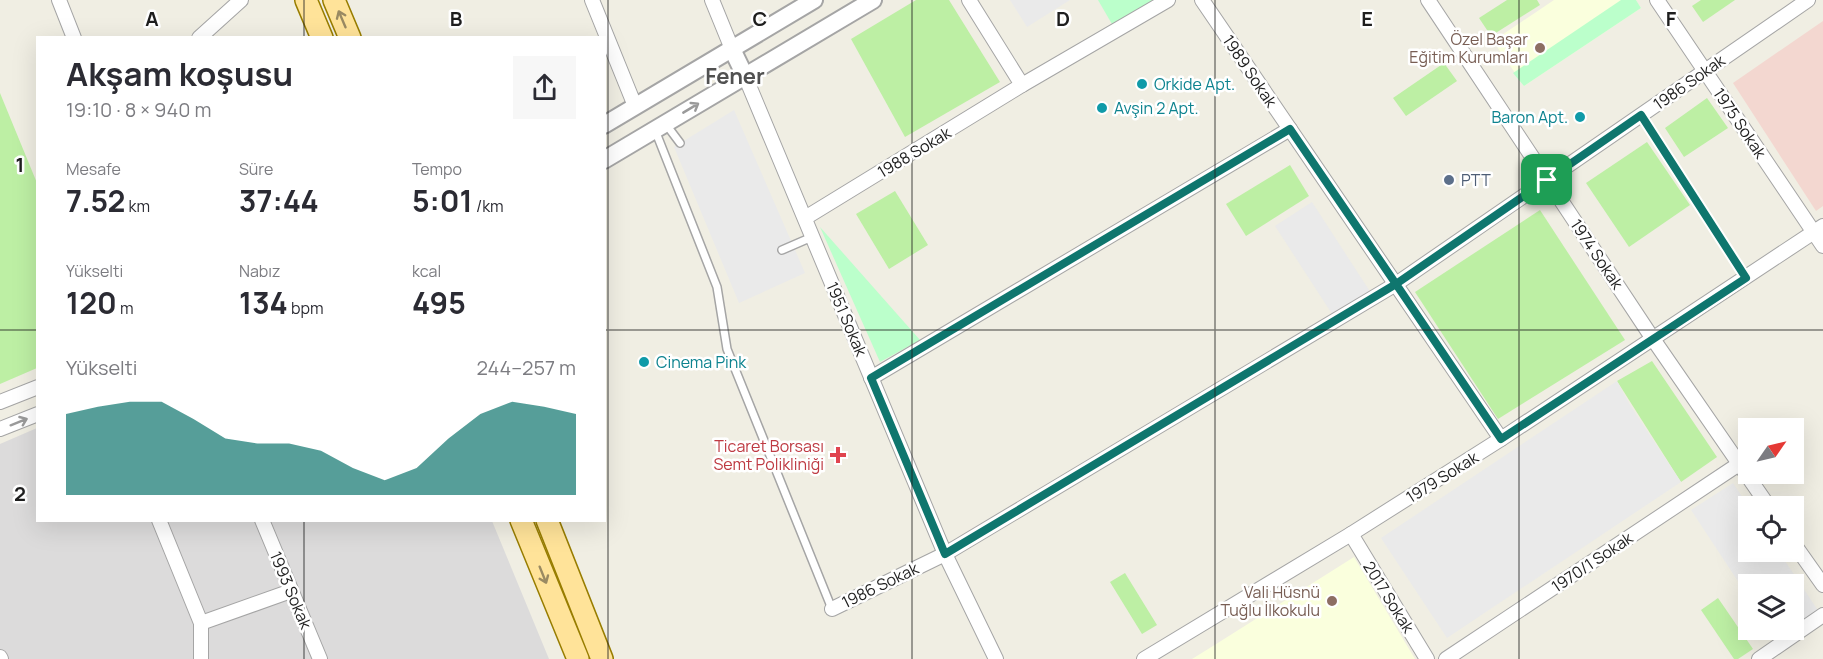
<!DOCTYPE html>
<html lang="tr">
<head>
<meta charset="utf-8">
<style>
	body { margin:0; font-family:Manrope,sans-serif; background:#f7f7f7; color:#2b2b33; height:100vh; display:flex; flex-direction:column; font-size:22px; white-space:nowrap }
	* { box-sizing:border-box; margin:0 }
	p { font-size:20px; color:#7c7c81 }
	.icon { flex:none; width:33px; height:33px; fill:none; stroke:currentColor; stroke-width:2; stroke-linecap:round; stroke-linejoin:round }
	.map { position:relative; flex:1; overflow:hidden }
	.drawer { position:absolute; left:36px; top:36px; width:570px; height:486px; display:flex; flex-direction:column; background:#fff; border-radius:0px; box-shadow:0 6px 24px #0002 }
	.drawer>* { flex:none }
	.needle { width:39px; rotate:56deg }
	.fabs { position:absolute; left:1738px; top:418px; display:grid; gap:12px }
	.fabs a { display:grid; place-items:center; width:66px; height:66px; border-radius:0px; background:#fff; box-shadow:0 6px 24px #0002; font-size:30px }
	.pin { position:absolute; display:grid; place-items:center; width:51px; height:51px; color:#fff; margin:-26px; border-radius:12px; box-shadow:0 3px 9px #0006 }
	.round { display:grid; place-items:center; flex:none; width:63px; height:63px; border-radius:0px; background:#f7f7f7 }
	.summary { display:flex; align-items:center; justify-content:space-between; height:102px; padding:0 30px }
	h1 { font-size:33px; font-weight:700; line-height:45px }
	.stats { display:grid; grid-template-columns:repeat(3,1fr); gap:9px; height:102px; padding:6px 30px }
	.stats div { display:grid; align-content:center }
	.stats b { font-size:30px; font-weight:700 }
	.stats small { font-size:16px; font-weight:400 }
	.stats p { font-size:16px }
	.chart { height:168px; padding:12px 30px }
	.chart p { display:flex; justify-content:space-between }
	.chart svg { width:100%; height:108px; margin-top:6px; fill:#0f766e; opacity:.7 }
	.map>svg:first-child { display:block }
	.residential { fill:#dcdbdb }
	.commercial { fill:#f3d7d0 }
	.education { fill:#faffdd }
	.grass { fill:#bdefa4 }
	.park { fill:#bbffcb }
	.parking { fill:#eaeaea }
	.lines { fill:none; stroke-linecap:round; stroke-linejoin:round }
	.service-casing { stroke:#a5a5a5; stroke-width:10 }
	.minor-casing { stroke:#a5a5a5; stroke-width:16 }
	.tertiary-casing { stroke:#a5a5a5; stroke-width:20 }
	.primary-casing { stroke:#987d00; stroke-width:24 }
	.service { stroke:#fff; stroke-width:7 }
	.minor { stroke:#fff; stroke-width:14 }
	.tertiary { stroke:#fff; stroke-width:16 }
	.primary { stroke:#ffe399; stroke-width:21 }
	.oneway { stroke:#9a8a62 }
	.oneway2 { stroke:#9a9a9a }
	.route-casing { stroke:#fff; stroke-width:12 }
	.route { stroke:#0f766e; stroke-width:8 }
	.grid { fill:none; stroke:#1e1e1e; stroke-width:1.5; stroke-opacity:0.55 }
	.education-dot { fill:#8d6e63; stroke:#fff; stroke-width:2 }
	.culture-dot { fill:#0f9aa8; stroke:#fff; stroke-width:2 }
	.service-dot { fill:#5c6f8a; stroke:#fff; stroke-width:2 }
	.health-dot { fill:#e0444e; stroke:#fff; stroke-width:2 }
	.labels { text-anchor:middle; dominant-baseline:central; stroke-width:5; stroke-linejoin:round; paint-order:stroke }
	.education-label { font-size:16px; fill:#785e54; stroke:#fff; text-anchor:end }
	.street-label { font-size:16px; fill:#1e1e1e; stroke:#fff }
	.culture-label { font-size:16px; fill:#0d838f; stroke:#fff; text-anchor:start }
	.service-label { font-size:16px; fill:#4e5e75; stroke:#fff; text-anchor:start }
	.health-label { font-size:16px; fill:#be3a42; stroke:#fff; text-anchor:end }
	.district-label { font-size:22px; font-weight:bold; fill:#515151; stroke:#fff }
	.grid-label { font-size:20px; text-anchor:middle; font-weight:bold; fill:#1e1e1e; stroke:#fff; stroke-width:5; stroke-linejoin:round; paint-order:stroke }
</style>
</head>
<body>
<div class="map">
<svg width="1823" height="659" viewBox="0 0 1823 659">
	<rect width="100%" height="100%" fill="#f0eee3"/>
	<polygon class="residential" points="37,428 38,520 492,521 549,659 0,659 0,444"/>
	<polygon class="commercial" points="1823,21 1823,206 1816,211 1733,83"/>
	<g class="education">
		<polygon points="1554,0 1636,0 1641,8 1524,86 1493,41"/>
		<polygon points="1354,557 1415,659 1192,659 1213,646"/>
	</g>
	<g class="grass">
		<polygon points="916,0 949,0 1000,82 905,137 851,39"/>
		<polygon points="1507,0 1537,0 1540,5 1491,36 1479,18"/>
		<polygon points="1701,0 1735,0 1703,22 1692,6"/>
		<polygon points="1444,63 1457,81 1406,116 1393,98"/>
		<polygon points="0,93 37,183 37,368 0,384"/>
		<polygon points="1707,98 1728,128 1684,157 1665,128"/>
		<polygon points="1647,142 1690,205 1629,247 1586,183"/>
		<polygon points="1290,165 1309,196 1246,236 1226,204"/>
		<polygon points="895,191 928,245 889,269 856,214"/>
		<polygon points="1540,210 1625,340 1498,419 1415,292"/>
		<polygon points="1652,361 1717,457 1681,482 1617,381"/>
		<polygon points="1125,573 1157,625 1142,634 1110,582"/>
		<polygon points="1718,598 1753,649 1738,659 1734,659 1701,610"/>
	</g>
	<g class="park">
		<polygon points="1098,0 1171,0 1116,31"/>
		<polygon points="1621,0 1636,0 1641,8 1524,86 1513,73"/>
		<polygon points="820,227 920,340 880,362"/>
	</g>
	<g class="parking">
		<polygon points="1010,0 1070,0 1027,27"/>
		<polygon points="734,110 805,273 739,303 674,147"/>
		<polygon points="1312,202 1371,293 1334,317 1275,226"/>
		<polygon points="1617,381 1630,405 1681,482 1447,638 1381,538"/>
		<polygon points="1733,483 1749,507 1749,552 1779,552 1819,612 1794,629 1794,585 1749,585 1749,598 1691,510"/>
	</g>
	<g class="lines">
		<g class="service-casing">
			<g id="service">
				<polyline points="1641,115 1746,278"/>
				<polyline points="665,123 680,143"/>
				<polyline points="655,130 717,287 727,349 832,609"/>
				<polyline points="782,250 812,237"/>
			</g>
		</g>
		<g class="minor-casing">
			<g id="minor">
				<polyline points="59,0 74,38"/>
				<polyline points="592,0 635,106"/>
				<polyline points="712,0 732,49"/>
				<polyline points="969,0 1022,85"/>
				<polyline points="1202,0 1501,439"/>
				<polyline points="1428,0 1653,339 1769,507"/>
				<polyline points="1657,0 1823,246"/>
				<polyline points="199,38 241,0"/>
				<polyline points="745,76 945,554 996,659"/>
				<polyline points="805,218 1022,85 1168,0"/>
				<polyline points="871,378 1290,129"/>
				<polyline points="0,402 38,387"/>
				<polyline points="0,429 38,414"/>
				<polyline points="159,520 201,623 201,659"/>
				<polyline points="262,520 320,659"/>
				<polyline points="1351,534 1427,659"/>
				<polyline points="1794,544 1823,585"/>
				<polyline points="832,609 945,554 1396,284 1808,0"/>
				<polyline points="201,623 291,591"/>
				<polyline points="0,657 1,659"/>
				<polyline points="1144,659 1351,534 1501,439 1823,226"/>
				<polyline points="1446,659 1739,464"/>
				<polyline points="1759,659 1823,615"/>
			</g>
		</g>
		<g class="tertiary-casing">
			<g id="tertiary">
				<polyline points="732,49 745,76"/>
				<polyline points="604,125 814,0"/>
				<polyline points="604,160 873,0"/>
			</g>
		</g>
		<g class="primary-casing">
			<g id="primary">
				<polyline points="306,0 322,38"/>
				<polyline points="334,0 350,38"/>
				<polyline points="521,520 578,659"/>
				<polyline points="547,520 602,659"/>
			</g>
		</g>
		<use href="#service" class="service"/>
		<use href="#minor" class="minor"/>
		<use href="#tertiary" class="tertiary"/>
		<use href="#primary" class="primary"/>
	</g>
	<defs><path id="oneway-shaft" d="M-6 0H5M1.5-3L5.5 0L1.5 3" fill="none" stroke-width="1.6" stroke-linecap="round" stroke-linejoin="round" transform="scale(1.5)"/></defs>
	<g class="oneway">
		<use href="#oneway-shaft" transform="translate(342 19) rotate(-113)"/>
		<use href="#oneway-shaft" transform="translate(543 575) rotate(68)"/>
	</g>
	<g class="oneway2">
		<use href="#oneway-shaft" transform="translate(691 108) rotate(-31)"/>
		<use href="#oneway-shaft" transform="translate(19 422) rotate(-22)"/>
	</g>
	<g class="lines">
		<g class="route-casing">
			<polyline id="route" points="1547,180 1396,284 1290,129 871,378 945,554 1396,284 1501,439 1746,278 1641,115 1547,180"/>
		</g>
		<use href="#route" class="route"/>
	</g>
	<path class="grid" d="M304 0V38M608 0V659M912 0V659M1215 0V659M1519 0V659M0 330H38M604 330H1823M304 520V659"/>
	<g class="education-dot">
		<circle cx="1540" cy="48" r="6"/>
		<circle cx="1332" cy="601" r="6"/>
	</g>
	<g class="culture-dot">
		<circle cx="1142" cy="84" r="6"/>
		<circle cx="1102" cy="108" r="6"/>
		<circle cx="1580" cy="117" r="6"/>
		<circle cx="644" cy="362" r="6"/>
	</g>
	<circle class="service-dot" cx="1449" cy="180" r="6"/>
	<path class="health-dot" d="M835 446h6v6h6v6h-6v6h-6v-6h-6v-6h6z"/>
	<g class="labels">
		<g class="education-label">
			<text x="1528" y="39">Özel Başar<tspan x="1528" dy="18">Eğitim Kurumları</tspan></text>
			<text x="1320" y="592">Vali Hüsnü<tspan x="1320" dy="18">Tuğlu İlkokulu</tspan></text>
		</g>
		<g class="street-label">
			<text transform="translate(1250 71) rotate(56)">1989 Sokak</text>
			<text transform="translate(1689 82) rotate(-35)">1986 Sokak</text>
			<text transform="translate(1740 123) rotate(56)">1975 Sokak</text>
			<text transform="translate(914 152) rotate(-31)">1988 Sokak</text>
			<text transform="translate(1597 254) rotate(56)">1974 Sokak</text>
			<text transform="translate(847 319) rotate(67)">1951 Sokak</text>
			<text transform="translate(1442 477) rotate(-32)">1979 Sokak</text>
			<text transform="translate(1592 562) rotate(-34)">1970/1 Sokak</text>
			<text transform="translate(880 585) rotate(-26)">1986 Sokak</text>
			<text transform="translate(291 590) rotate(67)">1993 Sokak</text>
			<text transform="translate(1389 597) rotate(58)">2017 Sokak</text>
		</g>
		<g class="culture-label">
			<text x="1154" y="84">Orkide Apt.</text>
			<text x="1114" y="108">Avşin 2 Apt.</text>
			<text x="1568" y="117" text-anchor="end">Baron Apt.</text>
			<text x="656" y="362">Cinema Pink</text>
		</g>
		<g class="service-label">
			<text x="1461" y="180">PTT</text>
		</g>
		<g class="health-label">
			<text x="824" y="446">Ticaret Borsası<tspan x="824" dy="18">Semt Polikliniği</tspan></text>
		</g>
		<g class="district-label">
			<text x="735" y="76">Fener</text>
		</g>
	</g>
	<g class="grid-label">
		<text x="152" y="26">A</text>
		<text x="456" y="26">B</text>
		<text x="760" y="26">C</text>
		<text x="1063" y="26">D</text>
		<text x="1367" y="26">E</text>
		<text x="1671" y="26">F</text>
		<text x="20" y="172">1</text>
		<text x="20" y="501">2</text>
	</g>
</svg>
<div class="fabs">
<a><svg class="needle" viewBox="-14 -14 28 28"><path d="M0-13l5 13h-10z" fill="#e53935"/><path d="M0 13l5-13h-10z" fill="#7c7c81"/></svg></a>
<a><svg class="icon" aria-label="locate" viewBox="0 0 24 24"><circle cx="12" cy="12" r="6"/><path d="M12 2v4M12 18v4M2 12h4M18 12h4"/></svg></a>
<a><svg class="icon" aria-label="layers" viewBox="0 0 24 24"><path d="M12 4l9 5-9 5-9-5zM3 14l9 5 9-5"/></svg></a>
</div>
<div class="pin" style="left:1547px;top:180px;background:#1e9e55"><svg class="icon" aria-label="arrive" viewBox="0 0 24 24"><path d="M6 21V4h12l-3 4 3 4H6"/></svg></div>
<section class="drawer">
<div class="summary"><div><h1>Akşam koşusu</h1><p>19:10 · 8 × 940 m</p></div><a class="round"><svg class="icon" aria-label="share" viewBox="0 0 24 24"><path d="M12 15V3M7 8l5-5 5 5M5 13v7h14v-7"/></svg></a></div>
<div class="stats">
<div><p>Mesafe</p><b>7.52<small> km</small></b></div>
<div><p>Süre</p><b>37:44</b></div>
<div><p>Tempo</p><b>5:01<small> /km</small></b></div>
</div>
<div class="stats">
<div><p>Yükselti</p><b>120<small> m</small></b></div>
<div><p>Nabız</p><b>134<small> bpm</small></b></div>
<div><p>kcal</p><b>495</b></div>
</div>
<div class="chart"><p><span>Yükselti</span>244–257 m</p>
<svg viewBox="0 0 160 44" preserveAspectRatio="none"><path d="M0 44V11L10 8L20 6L30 6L40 13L50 21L60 23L70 23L80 26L90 33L100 38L110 33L120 21L130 11L140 6L150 8L160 11V44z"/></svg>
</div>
</section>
</div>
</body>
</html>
